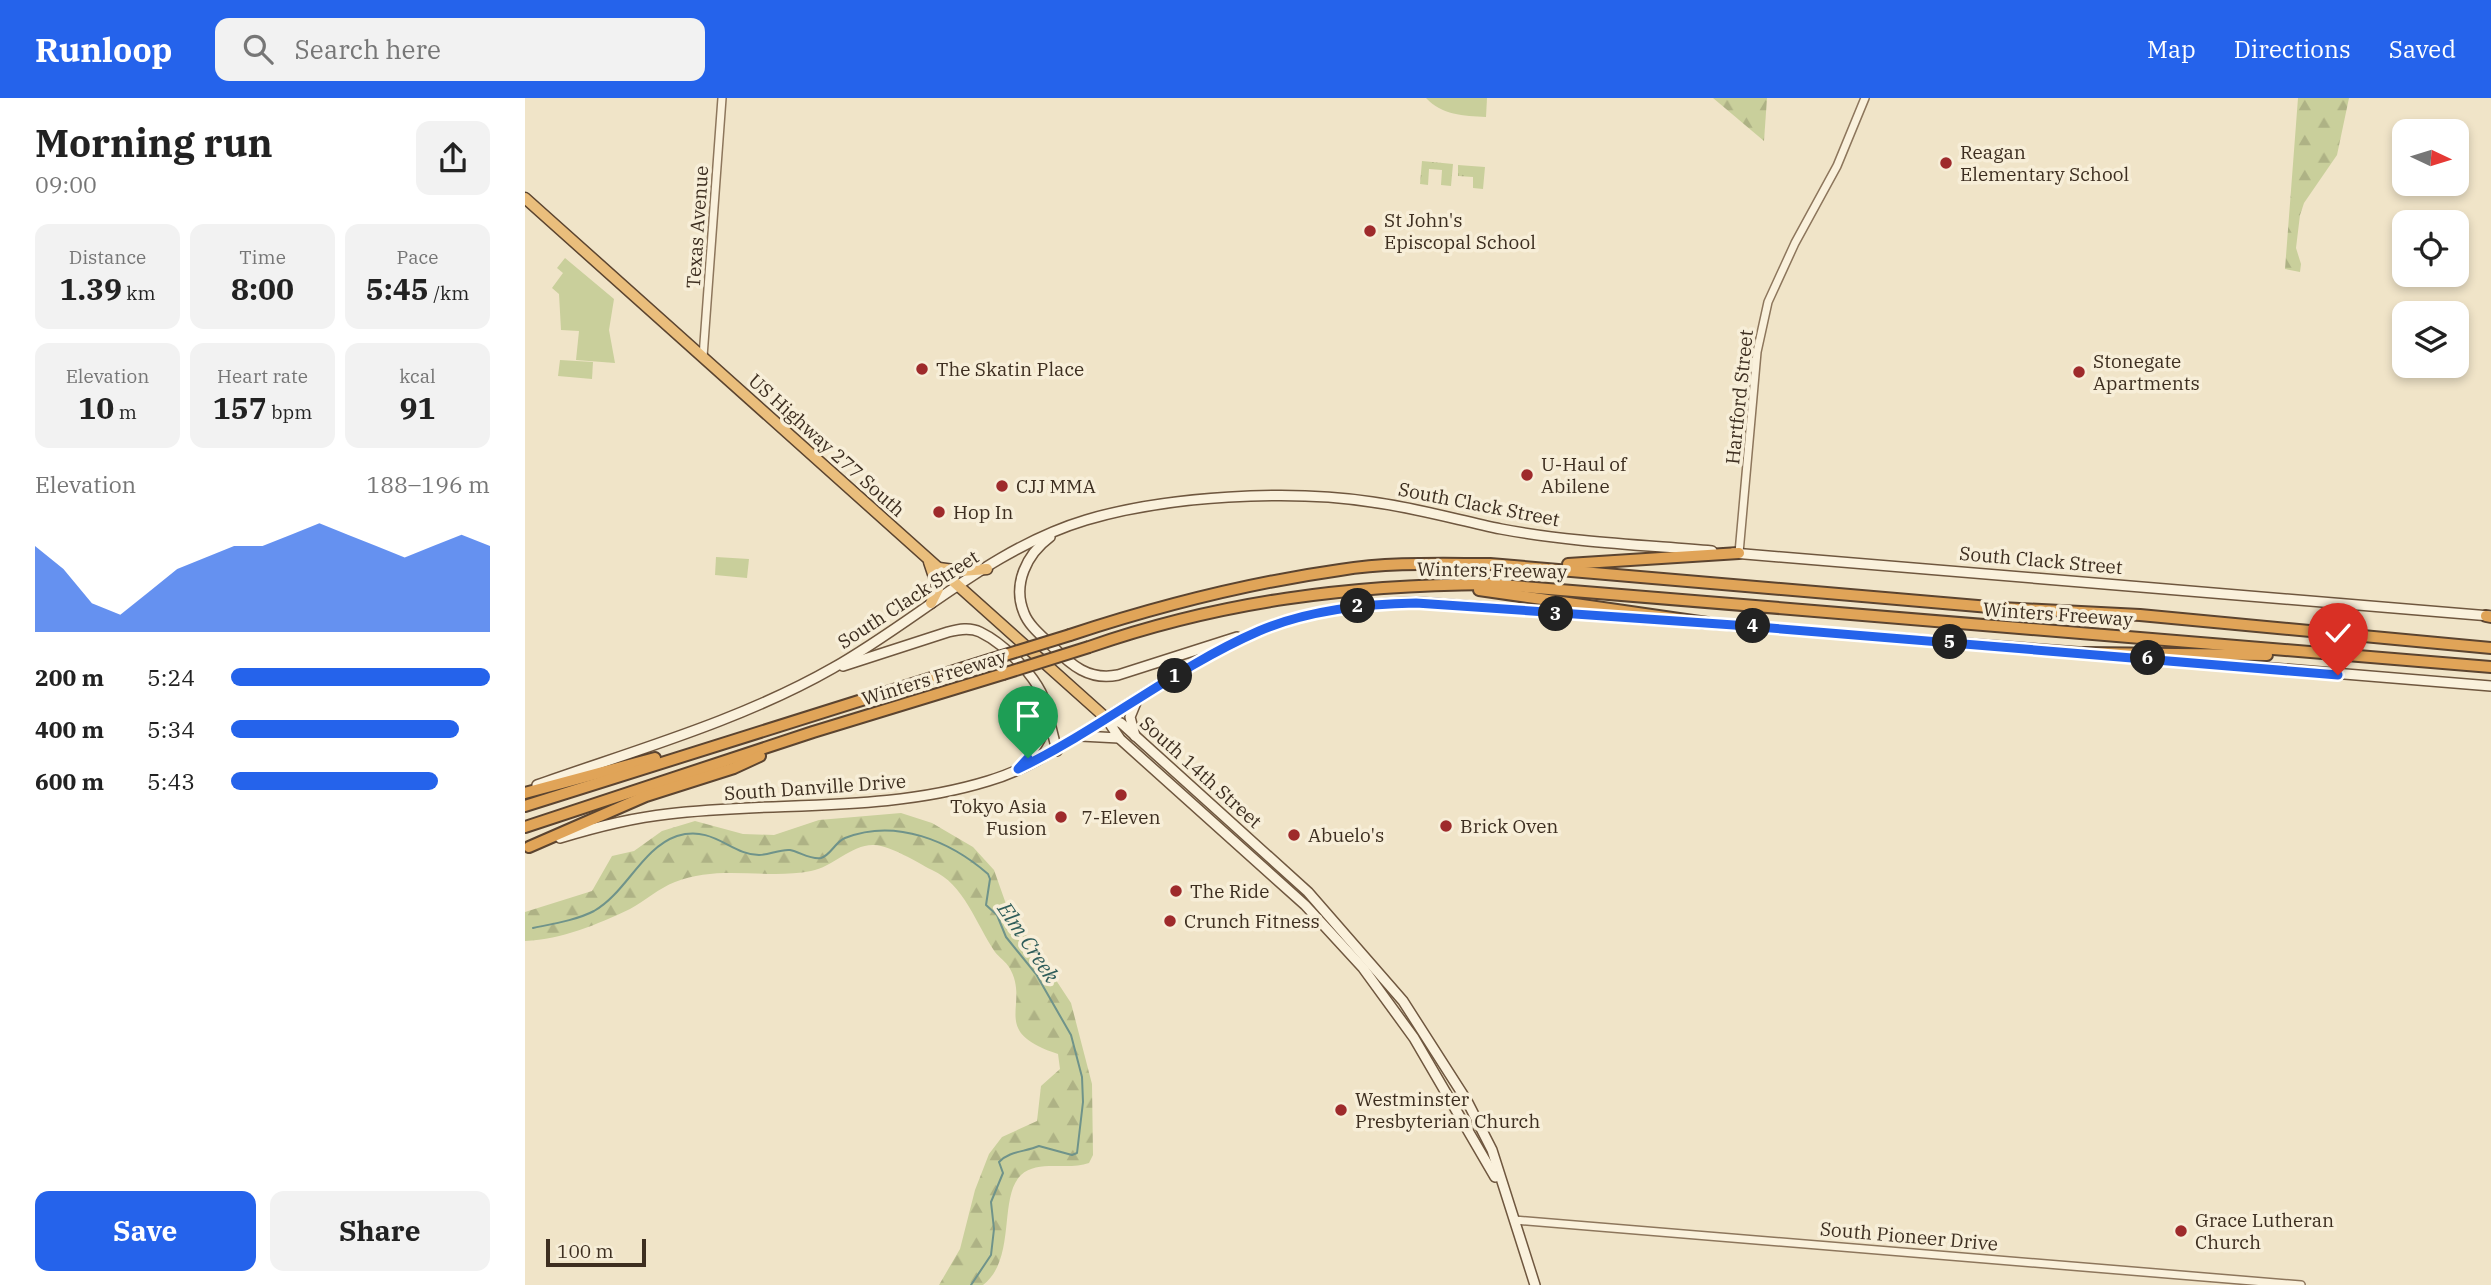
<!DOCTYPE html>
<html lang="en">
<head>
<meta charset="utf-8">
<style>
	body { margin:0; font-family:"IBM Plex Serif",serif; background:#f2f2f2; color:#222; height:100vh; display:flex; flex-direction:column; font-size:26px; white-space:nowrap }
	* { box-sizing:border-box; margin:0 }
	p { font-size:23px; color:#767676 }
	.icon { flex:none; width:38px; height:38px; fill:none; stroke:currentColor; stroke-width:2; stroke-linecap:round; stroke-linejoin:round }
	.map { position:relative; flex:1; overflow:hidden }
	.details { display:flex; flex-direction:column; background:#fff; width:525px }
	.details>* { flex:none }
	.needle { width:46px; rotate:94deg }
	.controls { position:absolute; left:1867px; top:21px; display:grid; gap:14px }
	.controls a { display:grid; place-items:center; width:77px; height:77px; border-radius:14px; background:#fff; box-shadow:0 4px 10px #0003; font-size:35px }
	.scale { position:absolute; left:21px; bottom:18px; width:100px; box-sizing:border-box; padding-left:7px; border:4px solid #3d2e20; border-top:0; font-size:19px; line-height:24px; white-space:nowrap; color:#3d2e20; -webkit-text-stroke:5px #f7eed8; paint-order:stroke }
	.pin { position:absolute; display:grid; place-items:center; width:60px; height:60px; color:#fff; margin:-72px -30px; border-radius:50% 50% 50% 0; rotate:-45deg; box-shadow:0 0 7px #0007 }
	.pin .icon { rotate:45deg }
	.km { position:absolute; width:35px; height:35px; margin:-18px; border-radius:50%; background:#222; color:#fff; font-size:19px; line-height:35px; text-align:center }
	.round { display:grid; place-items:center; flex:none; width:74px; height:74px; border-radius:14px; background:#f2f2f2 }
	.overview { display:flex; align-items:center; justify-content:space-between; height:119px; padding:0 35px }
	h1 { font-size:38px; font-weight:700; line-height:52px }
	.figures { display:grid; grid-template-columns:repeat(3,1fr); gap:10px; height:119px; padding:7px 35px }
	.figures div { display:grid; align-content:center; border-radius:14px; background:#f2f2f2; text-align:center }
	.figures b { font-size:30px; font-weight:700 }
	.figures small { font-size:19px; font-weight:400 }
	.figures p { font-size:19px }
	.chart { height:196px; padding:14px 35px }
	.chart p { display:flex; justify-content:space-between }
	.chart svg { width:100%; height:126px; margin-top:7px; fill:#2563eb; opacity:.7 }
	.cta { display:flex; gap:14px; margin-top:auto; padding:14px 35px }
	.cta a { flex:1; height:80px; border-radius:14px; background:#2563eb; color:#fff; font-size:28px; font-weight:700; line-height:80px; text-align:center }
	.cta a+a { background:#f2f2f2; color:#222 }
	ul { padding:0 35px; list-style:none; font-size:23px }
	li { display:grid; grid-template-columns:112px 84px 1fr; align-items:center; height:52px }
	li i { height:18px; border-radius:9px; background:#2563eb }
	header { display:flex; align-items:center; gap:42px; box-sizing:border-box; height:98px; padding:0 35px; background:#2563eb; color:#fff }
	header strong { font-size:33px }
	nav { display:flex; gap:38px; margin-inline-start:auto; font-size:24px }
	.search { width:490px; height:63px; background:#f2f2f2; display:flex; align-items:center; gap:18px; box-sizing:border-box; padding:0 24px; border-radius:14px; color:#767676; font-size:26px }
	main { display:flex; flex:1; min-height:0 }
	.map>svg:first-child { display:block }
	.grass { fill:#c9cf9b }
	.forest { fill:url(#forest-firs) }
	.park { fill:url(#park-tufts) }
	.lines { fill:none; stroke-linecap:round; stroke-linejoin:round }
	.stream { stroke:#6f938a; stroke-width:2 }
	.tertiary-casing { stroke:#8d765c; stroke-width:10 }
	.secondary-casing { stroke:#6f573f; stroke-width:12 }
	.trunk-casing { stroke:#5b4430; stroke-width:13 }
	.motorway-casing { stroke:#5b4430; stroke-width:14 }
	.tertiary { stroke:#faf1dc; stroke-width:7 }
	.secondary { stroke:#faf1dc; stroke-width:9 }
	.trunk { stroke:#eabe7c; stroke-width:10 }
	.motorway { stroke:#e0a458; stroke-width:10 }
	.motorway-bridge-casing { stroke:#5b4430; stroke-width:14; stroke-linecap:butt }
	.motorway-bridge { stroke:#e0a458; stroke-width:10 }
	.route-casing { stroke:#fff; stroke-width:14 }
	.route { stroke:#2563eb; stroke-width:9 }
	.poi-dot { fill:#9e2a2b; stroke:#f7eed8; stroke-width:2.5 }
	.labels { text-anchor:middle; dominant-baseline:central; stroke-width:7; stroke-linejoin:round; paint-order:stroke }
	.poi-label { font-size:19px; fill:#3d2e20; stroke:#f7eed8; text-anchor:start }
	.street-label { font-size:19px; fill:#3d2e20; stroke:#f7eed8 }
	.water-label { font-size:21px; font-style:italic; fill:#2f5d5a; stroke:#f7eed8 }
</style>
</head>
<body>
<header>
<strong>Runloop</strong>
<div class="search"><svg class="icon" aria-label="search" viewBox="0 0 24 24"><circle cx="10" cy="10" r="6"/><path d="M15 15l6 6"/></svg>Search here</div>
<nav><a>Map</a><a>Directions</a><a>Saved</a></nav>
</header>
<main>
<section class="details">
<div class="overview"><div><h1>Morning run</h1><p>09:00</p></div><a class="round"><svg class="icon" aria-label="share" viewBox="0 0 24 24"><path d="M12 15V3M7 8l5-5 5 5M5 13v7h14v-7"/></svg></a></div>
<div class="figures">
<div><p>Distance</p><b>1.39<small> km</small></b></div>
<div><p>Time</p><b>8:00</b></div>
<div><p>Pace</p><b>5:45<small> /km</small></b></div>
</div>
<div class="figures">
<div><p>Elevation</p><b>10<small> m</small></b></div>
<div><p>Heart rate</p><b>157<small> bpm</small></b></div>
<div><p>kcal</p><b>91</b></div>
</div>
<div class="chart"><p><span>Elevation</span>188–196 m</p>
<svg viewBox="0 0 160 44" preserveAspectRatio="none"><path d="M0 44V14L10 22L20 34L30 38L40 30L50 22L60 18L70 14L80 14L90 10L100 6L110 10L120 14L130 18L140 14L150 10L160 14V44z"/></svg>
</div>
<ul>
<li><b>200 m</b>5:24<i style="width:100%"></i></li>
<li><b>400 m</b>5:34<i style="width:88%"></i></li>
<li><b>600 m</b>5:43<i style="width:80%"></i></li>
</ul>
<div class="cta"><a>Save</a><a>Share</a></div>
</section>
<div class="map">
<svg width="1966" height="1187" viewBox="0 0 1966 1187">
	<defs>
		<pattern id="forest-firs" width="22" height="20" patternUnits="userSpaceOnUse" patternTransform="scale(1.75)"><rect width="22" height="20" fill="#c9cf9b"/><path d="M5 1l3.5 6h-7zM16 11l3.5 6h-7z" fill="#aeb285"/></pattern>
		<pattern id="park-tufts" width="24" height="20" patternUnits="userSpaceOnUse" patternTransform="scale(1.75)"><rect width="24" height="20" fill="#c9cf9b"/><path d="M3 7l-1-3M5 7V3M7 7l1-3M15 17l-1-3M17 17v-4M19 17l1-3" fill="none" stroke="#aeb285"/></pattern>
	</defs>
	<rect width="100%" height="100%" fill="#f0e4c8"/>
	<g class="grass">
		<path d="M901 0H962L961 19C938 18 917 17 901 0Z"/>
		<polygon points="40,160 89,201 84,232 90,265 51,262 54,233 36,232 34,196 27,190 38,175 32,170"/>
		<polygon points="35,262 68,264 67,281 33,278"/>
		<polygon points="191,459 224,461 222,480 190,477"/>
	</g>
	<g class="forest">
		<polygon points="1188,0 1242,0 1239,43"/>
		<polygon points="1773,0 1824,0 1812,57 1779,105 1775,117 1771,150 1776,166 1775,174 1760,171"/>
		<path d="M376 715 407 725 448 749 469 772 481 806 546 905 567 986 568 1057 564 1065C543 1073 513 1061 496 1077 473 1099 492 1161 458 1187H414L435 1151 450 1092 464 1056 477 1039 512 1023 516 988 535 971 533 956C462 933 507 907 484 869 481 864 474 859 470 854 451 826 439 786 407 772 391 764 367 748 349 747 327 746 308 769 286 773 241 782 195 766 150 784 134 790 120 803 105 811 71 827 38 841 0 843V814L67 793 87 758 109 753 137 733 170 723 218 736 249 737 294 722Z"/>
	</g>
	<g class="park">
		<polygon points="897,63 928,66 926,88 916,87 917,72 904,71 903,87 895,86"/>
		<polygon points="933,67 960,69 958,91 948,90 948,79 933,78"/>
	</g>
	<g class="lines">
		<path class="stream" d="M8 830C27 826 52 822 69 813 101 795 117 750 152 738 189 727 206 757 234 757 244 757 255 751 265 752 275 754 286 762 296 760 306 757 310 744 320 740 371 720 425 743 463 776L465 781 461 807 472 817 481 839 511 876 546 937 557 979 558 1004 552 1055 547 1057 514 1048C500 1054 484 1053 474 1064L478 1075 466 1104 469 1131 466 1157 446 1187"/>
		<g class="tertiary-casing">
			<g id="tertiary">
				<polyline points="178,259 197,0"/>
				<polyline points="1214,455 1232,254 1243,204 1270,145 1312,68 1340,0"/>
				<polyline points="989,1122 1776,1187"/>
			</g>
		</g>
		<g class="secondary-casing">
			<g id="secondary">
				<path d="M525 439C502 456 487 486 499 515 504 528 517 538 527 548 546 567 564 583 593 577L712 539"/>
				<polyline points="1208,455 1965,518"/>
				<polyline points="1176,525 1567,555"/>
				<polyline points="1626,560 1966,588"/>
				<path d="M318 568 423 534C434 531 445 529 455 534 480 546 521 586 522 615 523 635 508 653 497 667"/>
				<polyline points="523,617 532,653"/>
				<polyline points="581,620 596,625 783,794 878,903 942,1003 967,1052 1010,1187"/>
				<polyline points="581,620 595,641 780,807 838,870 889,940 970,1079"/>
				<polyline points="556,638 594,640"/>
				<polyline points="610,638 605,619 612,602"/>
				<path d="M12 687C111 652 217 622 308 570 393 522 467 450 561 422 641 398 765 391 847 404 891 410 933 422 976 431 1045 444 1117 447 1187 453"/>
				<path d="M35 740C71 729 106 720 143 716 250 703 359 715 463 683 508 670 545 642 584 618 633 588 682 554 736 532 785 512 838 506 891 504L1130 522"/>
			</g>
		</g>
		<g class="trunk-casing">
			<g id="trunk">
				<polyline points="0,100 581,620"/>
				<polyline points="404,464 413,491 406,505"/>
				<polyline points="414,470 436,473 462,471"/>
			</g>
		</g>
		<g class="motorway-casing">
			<g id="motorway">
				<polyline points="1043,466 1214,455"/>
				<polyline points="954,492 1182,525"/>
				<polyline points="1961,518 1966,519"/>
				<path d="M545 537C633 508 723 485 815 472 864 464 915 466 965 466L1476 510 1615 517 1966 550"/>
				<path d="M564 549C696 503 825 487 964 486L1966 569"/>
				<polyline points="1560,555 1742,557"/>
				<polyline points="0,695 130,660"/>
				<polyline points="0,708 464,562"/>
				<polyline points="0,729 288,634 478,576"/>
				<polyline points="4,749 121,698 209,670 235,658"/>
			</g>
		</g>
		<use href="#tertiary" class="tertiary"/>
		<use href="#secondary" class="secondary"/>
		<use href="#trunk" class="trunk"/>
		<use href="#motorway" class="motorway"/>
		<g class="motorway-bridge-casing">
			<g id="motorway-bridge">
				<polyline points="464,562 545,537"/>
				<polyline points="478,576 564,549"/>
			</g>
		</g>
		<use href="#motorway-bridge" class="motorway-bridge"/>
	</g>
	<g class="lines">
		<g class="route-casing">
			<path id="route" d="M503 660 493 671C576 631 649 570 734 533 783 512 838 506 891 505L1209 527 1813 577"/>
		</g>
		<use href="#route" class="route"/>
	</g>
	<g class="poi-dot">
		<circle cx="1421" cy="65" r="7"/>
		<circle cx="845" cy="133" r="7"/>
		<circle cx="397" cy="271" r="7"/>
		<circle cx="1554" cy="274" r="7"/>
		<circle cx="1002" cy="377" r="7"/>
		<circle cx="477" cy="388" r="7"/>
		<circle cx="414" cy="414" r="7"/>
		<circle cx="596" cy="697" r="7"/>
		<circle cx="536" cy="719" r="7"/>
		<circle cx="921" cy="728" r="7"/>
		<circle cx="769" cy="737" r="7"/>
		<circle cx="651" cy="793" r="7"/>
		<circle cx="645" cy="823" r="7"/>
		<circle cx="816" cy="1012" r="7"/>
		<circle cx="1656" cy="1133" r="7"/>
	</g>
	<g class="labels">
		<g class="poi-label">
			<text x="1435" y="54">Reagan<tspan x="1435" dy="22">Elementary School</tspan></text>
			<text x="859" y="122">St John's<tspan x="859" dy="22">Episcopal School</tspan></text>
			<text x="1568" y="263">Stonegate<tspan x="1568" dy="22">Apartments</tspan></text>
			<text x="411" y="271">The Skatin Place</text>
			<text x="1016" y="366">U-Haul of<tspan x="1016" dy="22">Abilene</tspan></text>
			<text x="491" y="388">CJJ MMA</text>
			<text x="428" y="414">Hop In</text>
			<text x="522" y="708" text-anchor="end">Tokyo Asia<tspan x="522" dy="22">Fusion</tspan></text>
			<text x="596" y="719" text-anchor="middle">7-Eleven</text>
			<text x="935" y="728">Brick Oven</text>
			<text x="783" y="737">Abuelo's</text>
			<text x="665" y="793">The Ride</text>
			<text x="659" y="823">Crunch Fitness</text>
			<text x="830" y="1001">Westminster<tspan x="830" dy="22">Presbyterian Church</tspan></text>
			<text x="1670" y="1122">Grace Lutheran<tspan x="1670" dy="22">Church</tspan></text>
		</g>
		<g class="street-label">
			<text transform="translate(172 129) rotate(-86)">Texas Avenue</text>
			<text transform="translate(1214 299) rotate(-84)">Hartford Street</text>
			<text transform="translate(302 347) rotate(42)">US Highway 277 South</text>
			<text transform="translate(954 406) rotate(11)">South Clack Street</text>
			<text transform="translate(1516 462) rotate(5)">South Clack Street</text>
			<text transform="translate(967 472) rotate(1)">Winters Freeway</text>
			<text transform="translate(383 501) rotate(-33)">South Clack Street</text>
			<text transform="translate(1533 516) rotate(4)">Winters Freeway</text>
			<text transform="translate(409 579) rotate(-17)">Winters Freeway</text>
			<text transform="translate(676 674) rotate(42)">South 14th Street</text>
			<text transform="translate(290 689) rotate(-4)">South Danville Drive</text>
			<text transform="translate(1384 1138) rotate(5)">South Pioneer Drive</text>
		</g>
		<g class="water-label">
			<text transform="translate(504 844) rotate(56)">Elm Creek</text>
		</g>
	</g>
</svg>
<div class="controls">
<a><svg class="needle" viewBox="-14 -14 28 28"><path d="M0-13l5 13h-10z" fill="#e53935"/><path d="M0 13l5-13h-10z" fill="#767676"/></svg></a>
<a><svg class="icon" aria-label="locate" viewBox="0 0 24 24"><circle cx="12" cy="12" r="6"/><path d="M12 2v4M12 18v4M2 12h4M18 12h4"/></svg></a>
<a><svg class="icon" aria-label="layers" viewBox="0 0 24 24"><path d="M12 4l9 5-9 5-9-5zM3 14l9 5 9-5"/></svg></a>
</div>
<div class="scale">100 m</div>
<div class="pin" style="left:503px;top:660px;background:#1e9e55"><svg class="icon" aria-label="arrive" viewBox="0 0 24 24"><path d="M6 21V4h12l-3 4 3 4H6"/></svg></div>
<div class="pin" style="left:1813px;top:577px;background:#d93025"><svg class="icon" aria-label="check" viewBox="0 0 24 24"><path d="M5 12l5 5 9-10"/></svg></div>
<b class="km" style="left:650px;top:578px">1</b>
<b class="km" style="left:833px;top:508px">2</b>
<b class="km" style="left:1031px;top:516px">3</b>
<b class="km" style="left:1228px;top:528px">4</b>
<b class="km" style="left:1425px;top:544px">5</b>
<b class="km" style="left:1623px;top:560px">6</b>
</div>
</main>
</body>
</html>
